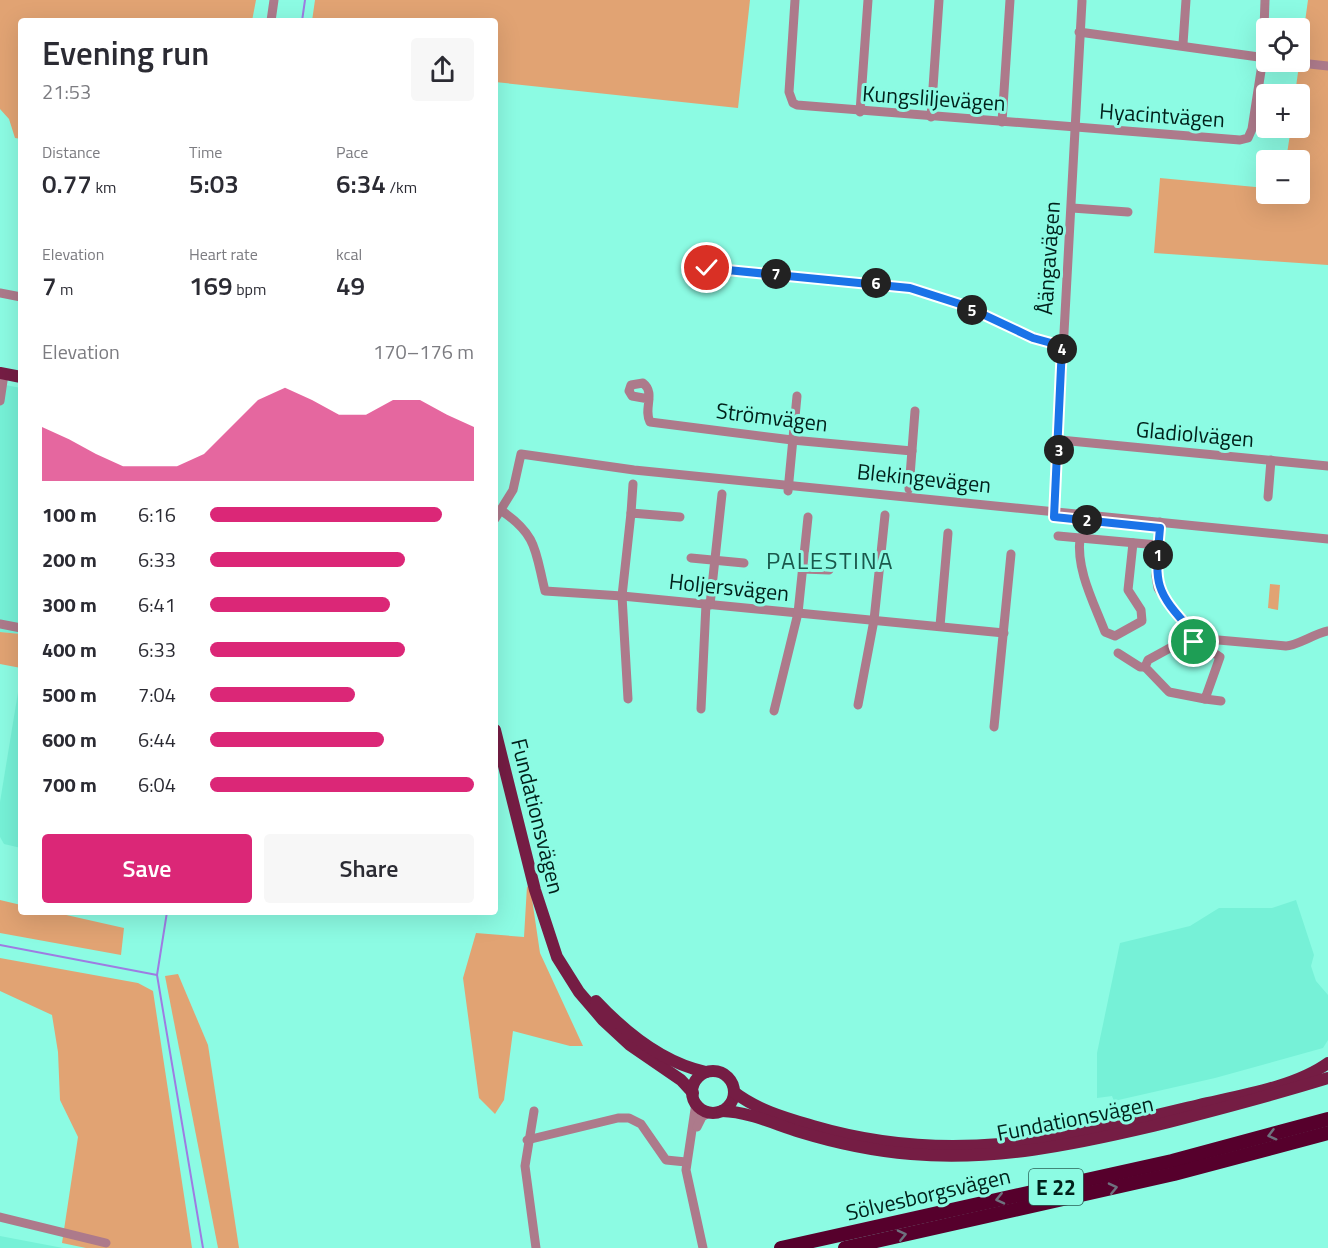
<!DOCTYPE html>
<html lang="en">
<head>
<meta charset="utf-8">
<style>
	body { margin:0; font-family:"Titillium Web",sans-serif; background:#f7f7f7; color:#2b2b33; height:100vh; display:flex; flex-direction:column; font-size:22px; white-space:nowrap }
	* { box-sizing:border-box; margin:0 }
	p { font-size:20px; color:#7c7c81 }
	.icon { flex:none; width:33px; height:33px; fill:none; stroke:currentColor; stroke-width:2; stroke-linecap:round; stroke-linejoin:round }
	.map { position:relative; flex:1; overflow:hidden }
	.drawer { position:absolute; left:18px; top:18px; width:480px; height:897px; display:flex; flex-direction:column; background:#fff; border-radius:6px; box-shadow:0 6px 24px #0002 }
	.drawer>* { flex:none }
	.fabs { position:absolute; left:1256px; top:18px; display:grid; gap:12px }
	.fabs a { display:grid; place-items:center; width:54px; height:54px; border-radius:6px; background:#fff; box-shadow:0 6px 24px #0002; font-size:30px }
	.pin { position:absolute; display:grid; place-items:center; width:51px; height:51px; color:#fff; margin:-26px; border:3px solid #fff; border-radius:50%; box-shadow:0 2px 6px #0007 }
	.km { position:absolute; width:30px; height:30px; margin:-15px; border-radius:50%; background:#222; color:#fff; font-size:16px; line-height:30px; text-align:center }
	.round { display:grid; place-items:center; flex:none; width:63px; height:63px; border-radius:6px; background:#f7f7f7 }
	.headline { display:flex; align-items:center; justify-content:space-between; height:102px; padding:0 24px }
	h1 { font-size:33px; font-weight:600; line-height:45px }
	.stats { display:grid; grid-template-columns:repeat(3,1fr); gap:9px; height:102px; padding:6px 24px }
	.stats div { display:grid; align-content:center }
	.stats b { font-size:26px; font-weight:600 }
	.stats small { font-size:16px; font-weight:400 }
	.stats p { font-size:16px }
	.chart { height:168px; padding:12px 24px }
	.chart p { display:flex; justify-content:space-between }
	.chart svg { width:100%; height:108px; margin-top:6px; fill:#db2777; opacity:.7 }
	.cta { display:flex; gap:12px; margin-top:auto; padding:12px 24px }
	.cta a { flex:1; height:69px; border-radius:6px; background:#db2777; color:#fff; font-size:24px; font-weight:600; line-height:69px; text-align:center }
	.cta a+a { background:#f7f7f7; color:#2b2b33 }
	ul { padding:0 24px; list-style:none; font-size:20px }
	li { display:grid; grid-template-columns:96px 72px 1fr; align-items:center; height:45px }
	li i { height:15px; border-radius:8px; background:#db2777 }
	.map>svg:first-child { display:block }
	.built { fill:#76f1d7 }
	.green { fill:#e1a373 }
	.lines { fill:none; stroke-linecap:round; stroke-linejoin:round }
	.stream { stroke:#9e7ce2; stroke-width:2 }
	.minor { stroke:#ad7a8b; stroke-width:9 }
	.major { stroke:#751d44; stroke-width:12 }
	.highway { stroke:#56002c; stroke-width:14 }
	.oneway { stroke:#6e717e }
	.route-casing { stroke:#fff; stroke-width:12 }
	.route { stroke:#1a73e8; stroke-width:8 }
	.labels { text-anchor:middle; dominant-baseline:central; stroke-width:6; stroke-linejoin:round; paint-order:stroke }
	.shield { fill:#8cfbe3; stroke:#2a6257; stroke-width:1.5 }
	.shield-label { font-size:21px; font-weight:bold; fill:#00211b }
	.street-label { font-size:22px; fill:#00211b; stroke:#8cfbe3 }
	.neighbourhood-label { font-size:24px; letter-spacing:1.5px; fill:#1a584c; stroke:#8cfbe3 }
</style>
</head>
<body>
<div class="map">
<svg width="1328" height="1248" viewBox="0 0 1328 1248">
	<rect width="100%" height="100%" fill="#8cfbe3"/>
	<g class="built">
		<polygon points="0,384 21,388 21,634 0,632"/>
		<polygon points="21,674 21,848 4,844 0,837 0,802"/>
		<polygon points="1296,900 1314,955 1311,966 1316,981 1328,995 1328,1040 1323,1048 1215,1078 1114,1101 1112,1096 1097,1098 1097,1053 1120,943 1190,926 1219,908 1272,908"/>
		<polygon points="0,1236 63,1248 0,1248"/>
	</g>
	<g class="green">
		<polygon points="0,0 256,0 252,21 21,21 21,139 15,138 9,119 0,109"/>
		<polygon points="315,0 750,0 738,108 495,82 495,21 312,21"/>
		<polygon points="1308,0 1328,0 1328,265 1154,253 1160,178 1266,188 1266,194 1299,194 1299,160 1286,160 1291,128 1299,128 1299,94 1295,94"/>
		<polygon points="1270,584 1280,585 1278,610 1268,608"/>
		<polygon points="0,632 21,634 21,668 0,664"/>
		<polygon points="527,886 531,892 540,953 583,1046 570,1046 513,1031 504,1100 495,1114 479,1098 463,978 476,933 524,937"/>
		<polygon points="0,900 21,905 21,912 53,912 124,928 121,955 0,933"/>
		<polygon points="0,958 138,983 153,991 192,1248 86,1248 62,1243 78,1137 60,1100 58,1052 52,1015 0,991"/>
		<polygon points="178,974 208,1045 239,1248 218,1248 165,976"/>
	</g>
	<g class="lines">
		<g class="stream">
			<polyline points="302,21 305,0"/>
			<polyline points="167,912 157,975 203,1248"/>
			<polyline points="0,945 157,975"/>
		</g>
		<g class="minor">
			<polyline points="795,0 789,92 793,103 797,105 1240,140 1248,138 1252,129 1263,58 1265,0"/>
			<polyline points="271,21 274,0"/>
			<polyline points="1079,32 1266,58"/>
			<polyline points="1183,44 1186,0"/>
			<polyline points="1291,62 1328,66"/>
			<polyline points="860,112 868,0"/>
			<polyline points="931,117 939,0"/>
			<polyline points="1002,122 1010,0"/>
			<polyline points="1072,208 1128,212"/>
			<polyline points="707,268 910,287 963,305 1033,338 1062,346"/>
			<polyline points="0,293 21,297"/>
			<path d="M649 399 632 396 629 391 631 385 643 383C656 393 643 409 650 422L792 440 912 451"/>
			<polyline points="0,401 4,374"/>
			<polyline points="1060,440 1328,466"/>
			<polyline points="909,489 915,411"/>
			<polyline points="788,491 797,396"/>
			<polyline points="1268,497 1271,460"/>
			<path d="M502 511C538 536 535 551 545 591L622 596 1004 633"/>
			<polyline points="631,513 633,484"/>
			<polyline points="1054,517 1082,1"/>
			<polyline points="495,519 513,490 521,454 634,470 1328,539"/>
			<path d="M1160 522 1156 576 1158 588 1170 607 1192 631 1207 639 1286 646C1296 646 1314 634 1328 631"/>
			<polyline points="1058,536 1158,545"/>
			<path d="M1080 538C1076 570 1094 603 1105 632L1115 636 1142 621 1141 610 1128 590 1133 543"/>
			<polyline points="691,558 744,563"/>
			<polyline points="803,569 829,570"/>
			<polyline points="710,605 722,494"/>
			<polyline points="0,624 21,628"/>
			<polyline points="940,626 948,533"/>
			<polyline points="1190,637 1220,657 1205,699 1169,692 1145,667 1148,660 1190,637 1192,631"/>
			<polyline points="1118,653 1140,667 1145,667"/>
			<polyline points="628,699 622,596 631,513 680,517"/>
			<polyline points="1205,699 1221,701"/>
			<polyline points="858,705 874,620 885,515"/>
			<polyline points="701,709 706,604"/>
			<polyline points="774,711 798,613 808,517"/>
			<polyline points="994,727 1011,554"/>
			<polyline points="696,1103 686,1170 703,1248"/>
			<polyline points="534,1111 525,1166 536,1248"/>
			<polyline points="697,1127 702,1117 710,1112"/>
			<polyline points="527,1140 618,1118 629,1118 641,1124 666,1160 686,1162"/>
			<polyline points="0,1217 106,1243"/>
		</g>
		<g class="major">
			<polyline points="0,373 21,377"/>
			<polyline points="495,730 535,890 557,957 579,992 603,1020 630,1045 681,1080 693,1093"/>
			<path d="M596 1001C626 1033 663 1063 706 1072"/>
			<circle cx="713" cy="1092" r="21"/>
			<path d="M734 1092C757 1110 786 1118 813 1126 953 1167 1062 1138 1199 1105 1238 1096 1295 1087 1328 1063"/>
			<path d="M722 1111C750 1112 774 1124 800 1132 836 1143 874 1151 911 1154 995 1161 1072 1145 1153 1126 1212 1111 1270 1096 1328 1078"/>
		</g>
		<g class="highway">
			<polyline points="781,1248 1172,1161 1328,1119"/>
			<polyline points="845,1248 1174,1174 1328,1133"/>
		</g>
	</g>
	<defs><path id="oneway-chevron" d="M-2-3.5L2.5 0L-2 3.5" fill="none" stroke-width="1.6" stroke-linecap="round" stroke-linejoin="round" transform="scale(1.5)"/></defs>
	<g class="oneway">
		<use href="#oneway-chevron" transform="translate(1272 1135) rotate(165)"/>
		<use href="#oneway-chevron" transform="translate(1113 1188) rotate(-13)"/>
		<use href="#oneway-chevron" transform="translate(1000 1199) rotate(167)"/>
		<use href="#oneway-chevron" transform="translate(902 1235) rotate(-13)"/>
	</g>
	<g class="lines">
		<g class="route-casing">
			<path id="route" d="M707 268 910 288 963 305 1033 338 1062 346 1054 517 1160 528C1155 584 1153 589 1192 631L1190 637 1194 642"/>
		</g>
		<use href="#route" class="route"/>
	</g>
	<g class="labels">
		<rect class="shield" x="1029" y="1169" width="54" height="36" rx="4.5"/>
		<g class="shield-label">
			<text x="1056" y="1187">E 22</text>
		</g>
		<g class="street-label">
			<text transform="translate(934 98) rotate(4)">Kungsliljevägen</text>
			<text transform="translate(1162 115) rotate(4)">Hyacintvägen</text>
			<text transform="translate(1048 258) rotate(-86)">Åängavägen</text>
			<text transform="translate(772 417) rotate(7)">Strömvägen</text>
			<text transform="translate(1195 434) rotate(5)">Gladiolvägen</text>
			<text transform="translate(924 478) rotate(6)">Blekingevägen</text>
			<text transform="translate(729 587) rotate(6)">Holjersvägen</text>
			<text transform="translate(538 816) rotate(76)">Fundationsvägen</text>
			<text transform="translate(1075 1118) rotate(-11)">Fundationsvägen</text>
			<text transform="translate(928 1194) rotate(-13)">Sölvesborgsvägen</text>
		</g>
		<g class="neighbourhood-label">
			<text x="830" y="560">PALESTINA</text>
		</g>
	</g>
</svg>
<div class="fabs">
<a><svg class="icon" aria-label="locate" viewBox="0 0 24 24"><circle cx="12" cy="12" r="6"/><path d="M12 2v4M12 18v4M2 12h4M18 12h4"/></svg></a>
<a>+</a>
<a>−</a>
</div>
<div class="pin" style="left:1194px;top:642px;background:#1e9e55"><svg class="icon" aria-label="arrive" viewBox="0 0 24 24"><path d="M6 21V4h12l-3 4 3 4H6"/></svg></div>
<div class="pin" style="left:707px;top:268px;background:#d93025"><svg class="icon" aria-label="check" viewBox="0 0 24 24"><path d="M5 12l5 5 9-10"/></svg></div>
<b class="km" style="left:1158px;top:555px">1</b>
<b class="km" style="left:1087px;top:520px">2</b>
<b class="km" style="left:1059px;top:450px">3</b>
<b class="km" style="left:1062px;top:349px">4</b>
<b class="km" style="left:972px;top:310px">5</b>
<b class="km" style="left:876px;top:283px">6</b>
<b class="km" style="left:776px;top:274px">7</b>
<section class="drawer">
<div class="headline"><div><h1>Evening run</h1><p>21:53</p></div><a class="round"><svg class="icon" aria-label="share" viewBox="0 0 24 24"><path d="M12 15V3M7 8l5-5 5 5M5 13v7h14v-7"/></svg></a></div>
<div class="stats">
<div><p>Distance</p><b>0.77<small> km</small></b></div>
<div><p>Time</p><b>5:03</b></div>
<div><p>Pace</p><b>6:34<small> /km</small></b></div>
</div>
<div class="stats">
<div><p>Elevation</p><b>7<small> m</small></b></div>
<div><p>Heart rate</p><b>169<small> bpm</small></b></div>
<div><p>kcal</p><b>49</b></div>
</div>
<div class="chart"><p><span>Elevation</span>170–176 m</p>
<svg viewBox="0 0 160 44" preserveAspectRatio="none"><path d="M0 44V22L10 27L20 33L30 38L40 38L50 38L60 33L70 22L80 11L90 6L100 11L110 17L120 17L130 11L140 11L150 17L160 22V44z"/></svg>
</div>
<ul>
<li><b>100 m</b>6:16<i style="width:88%"></i></li>
<li><b>200 m</b>6:33<i style="width:74%"></i></li>
<li><b>300 m</b>6:41<i style="width:68%"></i></li>
<li><b>400 m</b>6:33<i style="width:74%"></i></li>
<li><b>500 m</b>7:04<i style="width:55%"></i></li>
<li><b>600 m</b>6:44<i style="width:66%"></i></li>
<li><b>700 m</b>6:04<i style="width:100%"></i></li>
</ul>
<div class="cta"><a>Save</a><a>Share</a></div>
</section>
</div>
</body>
</html>
